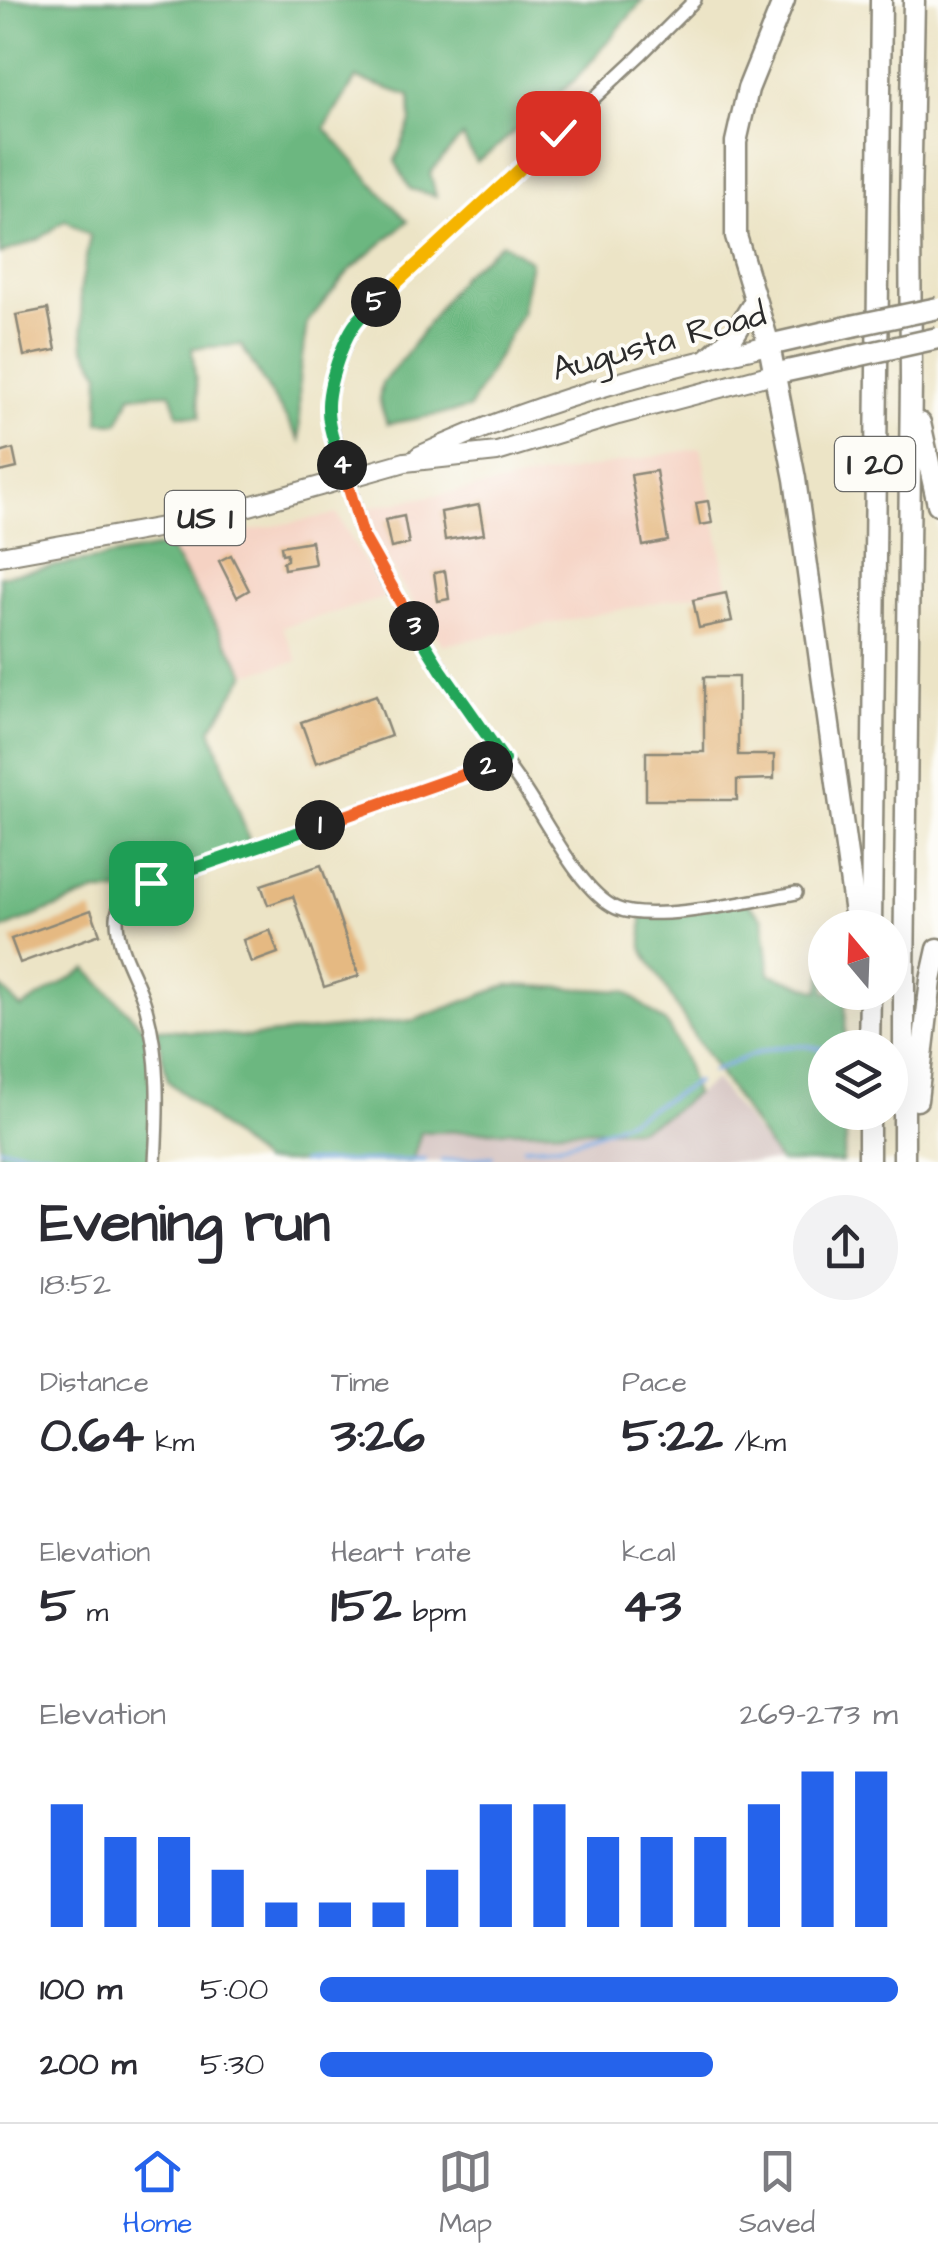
<!DOCTYPE html>
<html lang="en">
<head>
<meta charset="utf-8">
<style>
	body { margin:0; font-family:"Architects Daughter",sans-serif; background:#f2f2f3; color:#2b2b33; height:100vh; display:flex; flex-direction:column; font-size:38px; white-space:nowrap }
	* { box-sizing:border-box; margin:0 }
	p { font-size:32px; color:#7c7c81 }
	.icon { flex:none; width:55px; height:55px; fill:none; stroke:currentColor; stroke-width:2; stroke-linecap:round; stroke-linejoin:round }
	.map { position:relative; height:1162px; overflow:hidden }
	.details { display:flex; flex-direction:column; background:#fff; flex:1 }
	.details>* { flex:none }
	.needle { width:65px; rotate:341deg }
	.tools { position:absolute; left:808px; top:910px; display:grid; gap:20px }
	.tools a { display:grid; place-items:center; width:100px; height:100px; border-radius:50%; background:#fff; box-shadow:0 10px 40px #0002; font-size:50px }
	.pin { position:absolute; display:grid; place-items:center; width:85px; height:85px; color:#fff; margin:-42px; border-radius:20px; box-shadow:0 5px 15px #0006 }
	.km { position:absolute; width:50px; height:50px; margin:-25px; border-radius:50%; background:#222; color:#fff; font-size:28px; line-height:50px; text-align:center }
	.round { display:grid; place-items:center; flex:none; width:105px; height:105px; border-radius:52px; background:#f2f2f3 }
	.head { display:flex; align-items:center; justify-content:space-between; height:170px; padding:0 40px }
	h1 { font-size:55px; font-weight:700; line-height:75px }
	.figures { display:grid; grid-template-columns:repeat(3,1fr); gap:15px; height:170px; padding:10px 40px }
	.figures div { display:grid; align-content:center }
	.figures b { font-size:50px; font-weight:700 }
	.figures small { font-size:28px; font-weight:400 }
	.figures p { font-size:28px }
	.chart { height:280px; padding:20px 40px }
	.chart p { display:flex; justify-content:space-between }
	.chart svg { width:100%; height:180px; margin-top:10px; stroke:#2563eb; stroke-width:6 }
	ul { padding:0 40px; list-style:none; font-size:32px }
	li { display:grid; grid-template-columns:160px 120px 1fr; align-items:center; height:75px }
	li i { height:25px; border-radius:12px; background:#2563eb }
	.tab-bar { display:flex; justify-content:space-around; align-items:center; height:140px; border-top:2px solid #e1e1e2; background:#fff; font-size:28px; color:#7c7c81 }
	.tab-bar a { display:grid; justify-items:center; gap:5px }
	.tab-bar .selected { color:#2563eb }
	.map>svg:first-child { display:block }
	.built { fill:#f5d2c3 }
	.industrial { fill:#d1bfbd }
	.forest { fill:#6cb780; stroke:#4c7156; stroke-width:2.5 }
	.lines { fill:none; stroke-linecap:round; stroke-linejoin:round }
	.stream { stroke:#74a4de; stroke-width:4 }
	.building { fill:#e5b982 }
	.minor-casing { stroke:#8c8878; stroke-width:16 }
	.primary-casing { stroke:#8c8878; stroke-width:22 }
	.trunk-casing { stroke:#8c8878; stroke-width:25 }
	.motorway-casing { stroke:#8c8878; stroke-width:25 }
	.minor { stroke:#fff; stroke-width:11 }
	.primary { stroke:#fff; stroke-width:18 }
	.trunk { stroke:#fff; stroke-width:20 }
	.motorway { stroke:#fff; stroke-width:20 }
	.trunk-bridge-casing { stroke:#8c8878; stroke-width:25; stroke-linecap:butt }
	.trunk-bridge { stroke:#fff; stroke-width:20 }
	.split-1-casing { stroke:#fff; stroke-width:20 }
	.split-2-casing { stroke:#fff; stroke-width:20 }
	.split-3-casing { stroke:#fff; stroke-width:20 }
	.split-4-casing { stroke:#fff; stroke-width:20 }
	.split-5-casing { stroke:#fff; stroke-width:20 }
	.split-6-casing { stroke:#fff; stroke-width:20 }
	.split-7-casing { stroke:#fff; stroke-width:20 }
	.split-1 { stroke:#22a559; stroke-width:12 }
	.split-2 { stroke:#f0652b; stroke-width:12 }
	.split-3 { stroke:#22a559; stroke-width:12 }
	.split-4 { stroke:#f0652b; stroke-width:12 }
	.split-5 { stroke:#22a559; stroke-width:12 }
	.split-6 { stroke:#f5b400; stroke-width:12 }
	.split-7 { stroke:#f5b400; stroke-width:12 }
	.labels { text-anchor:middle; dominant-baseline:central; stroke-width:8; stroke-linejoin:round; paint-order:stroke }
	.shield { fill:#fdfcf7; stroke:#6a6a68; stroke-width:2.5 }
	.shield-label { font-size:32px; font-weight:bold; fill:#2b2b2b }
	.street-label { font-size:35px; fill:#2b2b2b; stroke:#fdfcf7 }
</style>
</head>
<body>
<div class="map">
<svg width="938" height="1162" viewBox="0 0 938 1162">
	<rect width="100%" height="100%" fill="#fdfcf7"/>
	<filter id="ink" filterUnits="userSpaceOnUse"><feTurbulence type="fractalNoise" baseFrequency=".01" numOctaves="2"/><feDisplacementMap in="SourceGraphic" scale="20" xChannelSelector="R" yChannelSelector="G"/><feConvolveMatrix kernelMatrix="1 2 1 2 8 2 1 2 1" color-interpolation-filters="sRGB"/></filter>
	<filter id="wash" filterUnits="userSpaceOnUse"><feTurbulence type="fractalNoise" baseFrequency=".0048" numOctaves="4" result="noise"/><feDisplacementMap in="SourceGraphic" scale="40" xChannelSelector="R" yChannelSelector="G"/><feGaussianBlur stdDeviation="2.25" result="paint"/><feColorMatrix in="noise" values="0 0 0 0 0 0 0 0 0 0 0 0 0 0 0 0 0 1.4 0 .05"/><feComposite in="paint" operator="in"/></filter>
	<g filter="url(#wash)">
		<rect width="100%" height="100%" fill="#ece4c6"/>
		<g class="built">
			<polygon points="701,448 728,588 443,645 400,583 376,539 369,507"/>
			<polygon points="337,514 385,598 282,627 298,661 246,674 168,546"/>
		</g>
		<polygon class="industrial" points="715,1080 779,1162 412,1162 420,1132 638,1129 667,1115"/>
		<g class="forest">
			<polygon points="0,0 643,0 577,78 493,150 476,162 462,136 430,173 436,196 410,189 395,161 411,122 410,96 356,78 325,128 388,201 408,221 349,271 307,323 299,378 300,441 241,345 192,348 200,417 178,414 171,393 131,395 118,423 99,422 100,372 84,347 80,292 90,236 65,220 40,239 0,254"/>
			<polygon points="502,243 531,261 521,314 469,409 387,424 379,400 382,383 405,356 462,275"/>
			<polygon points="168,546 246,674 211,729 252,849 132,892 96,892 0,930 0,576"/>
			<polygon points="746,901 763,918 770,974 819,991 825,962 825,992 846,993 845,1047 825,1048 825,1112 845,1113 846,1142 842,1162 779,1162 694,1036 642,948 642,913"/>
			<polygon points="87,969 153,1038 155,1162 0,1162 0,986 21,1008"/>
			<polygon points="508,985 625,991 668,1025 685,1061 695,1094 667,1115 638,1129 421,1132 412,1162 262,1162 168,1081 156,1028 247,1037 415,1020"/>
		</g>
		<g class="lines">
			<g class="stream">
				<path d="M712 1072C751 1054 782 1039 825 1049"/>
				<path d="M524 1147C537 1146 552 1147 564 1144 611 1132 655 1106 696 1082"/>
				<polyline points="0,1148 116,1162"/>
				<polyline points="442,1161 492,1157"/>
				<polyline points="302,1162 425,1160"/>
			</g>
		</g>
		<g id="blocks">
			<g class="building">
				<polygon points="48,309 56,350 24,356 16,315"/>
				<polygon points="13,449 17,468 0,472 0,453"/>
				<polygon points="656,471 668,541 643,546 631,475"/>
				<polygon points="708,501 712,523 700,525 696,503"/>
				<polygon points="479,505 484,534 445,540 441,512"/>
				<polygon points="404,516 409,544 391,548 385,520"/>
				<polygon points="311,541 315,564 284,569 283,562 287,560 287,553 282,554 281,546"/>
				<polygon points="231,555 249,590 237,597 219,561"/>
				<polygon points="445,571 449,599 438,601 434,573"/>
				<polygon points="726,593 732,621 699,628 693,600"/>
				<polygon points="704,677 738,677 738,755 774,755 774,779 737,780 737,800 646,800 646,752 704,752"/>
				<polygon points="376,695 391,736 316,763 301,722"/>
				<polygon points="321,865 359,976 324,987 293,896 268,905 261,885"/>
				<polygon points="91,910 100,934 20,963 11,939"/>
				<polygon points="270,930 278,953 251,963 243,940"/>
			</g>
		</g>
	</g>
	<g filter="url(#ink)">
		<use href="#blocks" fill-opacity="0" stroke="#8c8878" stroke-width="2.5"/>
		<g class="lines">
			<g class="minor-casing">
				<g id="minor">
					<path d="M695 0 640 55 356 321C344 347 325 386 329 415 333 438 341 459 348 481 354 500 357 521 365 539 376 565 391 588 406 612 441 670 480 727 520 783 544 816 579 891 616 908 651 924 755 900 796 893"/>
					<path d="M155 1162C158 1110 160 1058 146 1008 138 978 117 952 117 920 116 898 135 891 151 883L504 760"/>
				</g>
			</g>
			<g class="primary-casing">
				<g id="primary">
					<path d="M419 456C530 404 650 371 769 345"/>
					<polyline points="0,556 196,521 405,462 497,452 618,415 773,374"/>
				</g>
			</g>
			<g class="trunk-casing">
				<g id="trunk">
					<polyline points="769,345 852,326"/>
					<polyline points="773,374 852,357"/>
				</g>
			</g>
			<g class="motorway-casing">
				<g id="motorway">
					<polyline points="784,0 748,89 736,142 736,236 769,345 795,479 857,928"/>
					<polyline points="709,358 734,335 755,301"/>
					<polyline points="920,423 938,504"/>
					<polyline points="871,928 881,0"/>
					<polyline points="869,1048 870,992"/>
					<polyline points="917,1100 931,980 938,949"/>
					<polyline points="869,1112 869,1162"/>
					<polyline points="904,1162 904,982 911,379 910,207 914,0"/>
				</g>
			</g>
			<use href="#minor" class="minor"/>
			<use href="#primary" class="primary"/>
			<use href="#trunk" class="trunk"/>
			<use href="#motorway" class="motorway"/>
			<g class="trunk-bridge-casing">
				<g id="trunk-bridge">
					<polyline points="852,326 938,308"/>
					<polyline points="852,357 938,338"/>
				</g>
			</g>
			<use href="#trunk-bridge" class="trunk-bridge"/>
		</g>
	</g>
	<g class="lines" filter="url(#ink)">
		<g class="split-1-casing">
			<polyline id="split-1" points="151,883 320,825"/>
		</g>
		<g class="split-2-casing">
			<polyline id="split-2" points="320,825 488,766"/>
		</g>
		<g class="split-3-casing">
			<polyline id="split-3" points="414,626 441,670 504,760 488,766"/>
		</g>
		<g class="split-4-casing">
			<polyline id="split-4" points="342,465 363,536 414,626"/>
		</g>
		<g class="split-5-casing">
			<path id="split-5" d="M342 465C336 448 328 428 328 410 327 386 343 337 359 319 364 313 370 307 376 302"/>
		</g>
		<g class="split-6-casing">
			<polyline id="split-6" points="376,302 507,181"/>
		</g>
		<g class="split-7-casing">
			<polyline id="split-7" points="507,181 558,133"/>
		</g>
		<use href="#split-1" class="split-1"/>
		<use href="#split-2" class="split-2"/>
		<use href="#split-3" class="split-3"/>
		<use href="#split-4" class="split-4"/>
		<use href="#split-5" class="split-5"/>
		<use href="#split-6" class="split-6"/>
		<use href="#split-7" class="split-7"/>
	</g>
	<g class="labels">
		<g class="shield">
			<rect x="835" y="437" width="80" height="54" rx="8"/>
			<rect x="165" y="491" width="80" height="54" rx="8"/>
		</g>
		<g class="shield-label">
			<text x="875" y="464">I 20</text>
			<text x="205" y="518">US 1</text>
		</g>
		<g class="street-label">
			<text transform="translate(659 342) rotate(-15)">Augusta Road</text>
		</g>
	</g>
</svg>
<div class="tools">
<a><svg class="needle" viewBox="-14 -14 28 28"><path d="M0-13l5 13h-10z" fill="#e53935"/><path d="M0 13l5-13h-10z" fill="#7c7c81"/></svg></a>
<a><svg class="icon" aria-label="layers" viewBox="0 0 24 24"><path d="M12 4l9 5-9 5-9-5zM3 14l9 5 9-5"/></svg></a>
</div>
<div class="pin" style="left:151px;top:883px;background:#1e9e55"><svg class="icon" aria-label="arrive" viewBox="0 0 24 24"><path d="M6 21V4h12l-3 4 3 4H6"/></svg></div>
<div class="pin" style="left:558px;top:133px;background:#d93025"><svg class="icon" aria-label="check" viewBox="0 0 24 24"><path d="M5 12l5 5 9-10"/></svg></div>
<b class="km" style="left:320px;top:825px">1</b>
<b class="km" style="left:488px;top:766px">2</b>
<b class="km" style="left:414px;top:626px">3</b>
<b class="km" style="left:342px;top:465px">4</b>
<b class="km" style="left:376px;top:302px">5</b>
</div>
<section class="details">
<div class="head"><div><h1>Evening run</h1><p>18:52</p></div><a class="round"><svg class="icon" aria-label="share" viewBox="0 0 24 24"><path d="M12 15V3M7 8l5-5 5 5M5 13v7h14v-7"/></svg></a></div>
<div class="figures">
<div><p>Distance</p><b>0.64<small> km</small></b></div>
<div><p>Time</p><b>3:26</b></div>
<div><p>Pace</p><b>5:22<small> /km</small></b></div>
</div>
<div class="figures">
<div><p>Elevation</p><b>5<small> m</small></b></div>
<div><p>Heart rate</p><b>152<small> bpm</small></b></div>
<div><p>kcal</p><b>43</b></div>
</div>
<div class="chart"><p><span>Elevation</span>269–273 m</p>
<svg viewBox="0 0 160 44" preserveAspectRatio="none"><path d="M5 44V14M15 44V22M25 44V22M35 44V30M45 44V38M55 44V38M65 44V38M75 44V30M85 44V14M95 44V14M105 44V22M115 44V22M125 44V22M135 44V14M145 44V6M155 44V6"/></svg>
</div>
<ul>
<li><b>100 m</b>5:00<i style="width:100%"></i></li>
<li><b>200 m</b>5:30<i style="width:68%"></i></li>
</ul>
</section>
<nav class="tab-bar">
<a class="selected"><svg class="icon" aria-label="home" viewBox="0 0 24 24"><path d="M3 11l9-7 9 7M6 9v11h12V9"/></svg>Home</a>
<a><svg class="icon" aria-label="map" viewBox="0 0 24 24"><path d="M3 6l6-2 6 2 6-2v14l-6 2-6-2-6 2zM9 4v14M15 6v14"/></svg>Map</a>
<a><svg class="icon" aria-label="saved" viewBox="0 0 24 24"><path d="M7 4h10v16l-5-4-5 4z"/></svg>Saved</a>
</nav>
</body>
</html>
